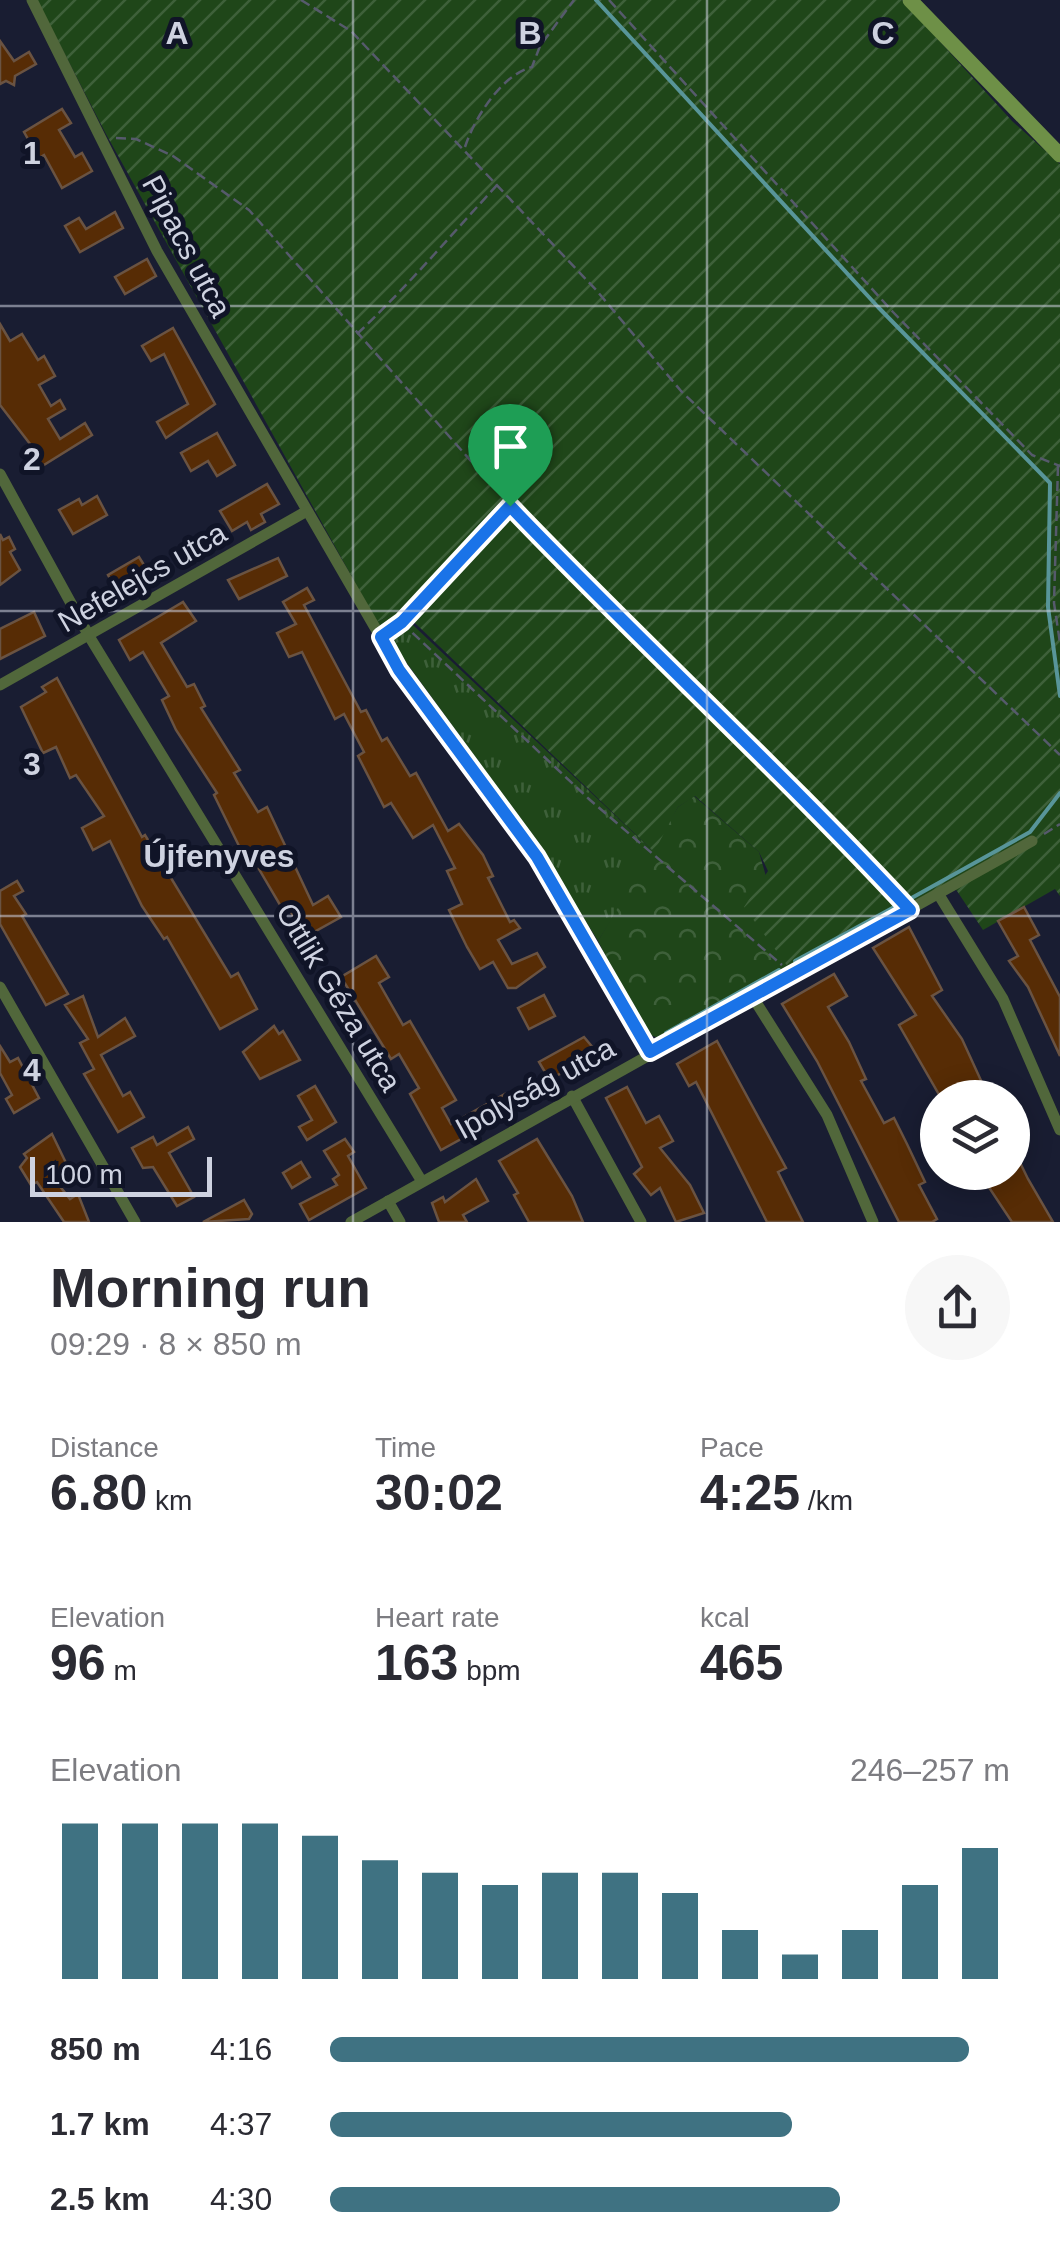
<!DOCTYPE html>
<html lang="en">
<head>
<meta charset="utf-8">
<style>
	body { margin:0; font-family:Helvetica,sans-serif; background:#f7f7f7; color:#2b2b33; height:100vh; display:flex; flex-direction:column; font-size:38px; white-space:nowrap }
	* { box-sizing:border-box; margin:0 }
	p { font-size:32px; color:#7c7c81 }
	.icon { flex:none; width:55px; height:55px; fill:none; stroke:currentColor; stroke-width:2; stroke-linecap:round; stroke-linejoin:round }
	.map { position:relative; height:1222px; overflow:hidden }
	.details { display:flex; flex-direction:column; background:#fff; flex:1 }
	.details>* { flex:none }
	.controls { position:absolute; left:920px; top:1080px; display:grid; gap:20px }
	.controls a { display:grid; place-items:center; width:110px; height:110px; border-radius:50%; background:#fff; box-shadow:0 5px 25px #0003; font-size:50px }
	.scale { position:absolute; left:30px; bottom:25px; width:182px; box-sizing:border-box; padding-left:10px; border:5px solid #ced2e0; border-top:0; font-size:28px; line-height:35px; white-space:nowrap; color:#ced2e0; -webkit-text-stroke:8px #101427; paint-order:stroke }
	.pin { position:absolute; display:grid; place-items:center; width:85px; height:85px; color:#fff; margin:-102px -42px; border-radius:50% 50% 50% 0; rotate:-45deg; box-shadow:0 0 10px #0007 }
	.pin .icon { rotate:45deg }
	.round { display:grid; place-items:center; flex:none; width:105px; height:105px; border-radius:52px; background:#f7f7f7 }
	.head { display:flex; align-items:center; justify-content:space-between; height:170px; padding:0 50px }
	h1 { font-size:55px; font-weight:600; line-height:75px }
	.stats { display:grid; grid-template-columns:repeat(3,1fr); gap:15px; height:170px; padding:10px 50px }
	.stats div { display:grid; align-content:center }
	.stats b { font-size:50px; font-weight:600 }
	.stats small { font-size:28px; font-weight:400 }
	.stats p { font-size:28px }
	.chart { height:280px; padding:20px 50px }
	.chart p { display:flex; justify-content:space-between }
	.chart svg { width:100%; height:180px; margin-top:10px; stroke:#3f7282; stroke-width:6 }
	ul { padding:0 50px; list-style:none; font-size:32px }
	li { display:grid; grid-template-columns:160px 120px 1fr; align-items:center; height:75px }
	li i { height:25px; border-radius:12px; background:#3f7282 }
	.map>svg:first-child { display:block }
	.grass { fill:url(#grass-tufts) }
	.forest { fill:url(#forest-crowns) }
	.garden { fill:url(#garden-furrows) }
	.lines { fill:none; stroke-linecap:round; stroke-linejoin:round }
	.stream { stroke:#589599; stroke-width:4 }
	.building { fill:#572c05; stroke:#6a5342; stroke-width:2.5 }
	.path { stroke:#565a6c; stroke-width:2.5; stroke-dasharray:10 5; stroke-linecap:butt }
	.street { stroke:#51673b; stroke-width:11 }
	.secondary { stroke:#6e9047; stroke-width:15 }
	.route-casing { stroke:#fff; stroke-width:20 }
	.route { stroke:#1a73e8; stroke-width:12 }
	.grid { fill:none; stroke:#ced2e0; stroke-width:2.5; stroke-opacity:0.55 }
	.labels { text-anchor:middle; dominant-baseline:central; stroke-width:10; stroke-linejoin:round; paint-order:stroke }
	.street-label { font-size:30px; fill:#ced2e0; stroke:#101427 }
	.neighbourhood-label { font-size:32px; font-weight:bold; fill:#ced2e0; stroke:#101427 }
	.grid-label { font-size:32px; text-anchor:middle; font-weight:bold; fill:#ced2e0; stroke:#101427; stroke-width:10; stroke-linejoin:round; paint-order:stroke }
</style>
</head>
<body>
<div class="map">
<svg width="1060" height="1222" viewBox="0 0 1060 1222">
	<defs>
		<pattern id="grass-tufts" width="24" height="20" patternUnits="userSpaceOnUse" patternTransform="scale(2.5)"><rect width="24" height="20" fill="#1f4619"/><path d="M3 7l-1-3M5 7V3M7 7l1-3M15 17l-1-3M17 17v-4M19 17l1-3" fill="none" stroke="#3e603a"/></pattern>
		<pattern id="forest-crowns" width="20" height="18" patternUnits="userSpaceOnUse" patternTransform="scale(2.5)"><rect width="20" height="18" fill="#1f4619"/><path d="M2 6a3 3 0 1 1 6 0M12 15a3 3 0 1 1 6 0" fill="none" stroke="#3e603a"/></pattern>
		<pattern id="garden-furrows" width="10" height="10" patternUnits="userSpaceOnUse" patternTransform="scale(2.5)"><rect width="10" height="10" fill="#1f4619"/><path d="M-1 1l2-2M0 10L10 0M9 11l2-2" fill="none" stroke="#3e603a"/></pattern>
	</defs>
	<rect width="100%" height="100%" fill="#191d32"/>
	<polygon class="grass" points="398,611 654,852 598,941 537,842 377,622"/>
	<polygon class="forest" points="694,796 759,852 794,975 662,1039 650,1035 641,1025 598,941 678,807"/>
	<polygon class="garden" points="37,0 902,0 1012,121 1060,164 1060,896 1055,889 983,930 951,882 794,975 744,907 768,871 759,852 695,796 678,807 654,852 416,624 398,611 377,622 106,134"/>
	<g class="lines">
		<g class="stream">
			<polyline points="596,0 878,307 1050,483 1048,607 1060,696"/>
			<polyline points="908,900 1030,832 1060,793"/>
			<polyline points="795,961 898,905"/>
			<polyline points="666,1033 779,970"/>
		</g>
	</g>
	<g class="building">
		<polygon points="0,41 14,61 29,52 36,64 15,76 14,85 6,81 0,84"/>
		<polygon points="62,109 71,123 59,130 75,157 82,153 92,171 62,188 44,155 39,158 24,132"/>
		<polygon points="115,212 123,228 80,252 65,226 79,218 86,229"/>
		<polygon points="147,259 156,276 125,294 115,277"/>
		<polygon points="0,324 10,341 22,334 38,360 44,356 55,376 39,385 51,406 60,400 65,409 48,419 60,439 85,423 92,435 39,468 32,456 37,453 0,405"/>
		<polygon points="173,328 215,404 166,438 157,422 188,404 164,354 151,361 142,346"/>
		<polygon points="217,433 235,465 217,476 208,461 191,471 181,453"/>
		<polygon points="267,484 279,504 261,514 265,522 251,530 247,522 232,531 220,511"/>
		<polygon points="97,496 107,515 73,534 59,510 79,499 82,505"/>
		<polygon points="0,534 3,540 9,537 15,549 10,552 20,570 0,585"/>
		<polygon points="139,557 149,573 117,591 108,575"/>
		<polygon points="278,558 287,576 239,599 228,580"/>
		<polygon points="307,588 314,600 304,605 361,712 366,710 382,741 387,738 410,776 416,773 448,831 459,824 483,855 493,876 488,878 510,922 514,920 520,928 498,940 512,964 537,953 545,967 516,988 508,988 493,962 480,969 467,947 449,910 462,904 447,871 455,868 433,825 413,838 391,803 384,807 358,756 364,752 344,714 335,719 302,652 289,657 277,633 296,624 283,602"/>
		<polygon points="183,602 196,621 161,643 187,687 194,684 205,706 201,708 240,770 234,773 258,812 267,807 313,905 328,896 341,917 305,937 288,907 283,910 246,847 241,850 214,795 217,793 176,730 162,700 169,696 143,652 130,660 119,640"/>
		<polygon points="34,612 45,636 0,659 0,629"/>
		<polygon points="57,678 142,837 145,835 231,977 238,973 257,1009 220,1029 167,937 164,939 142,906 110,841 93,850 82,828 104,816 76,775 70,778 56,747 43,753 21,707 46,692 42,687"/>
		<polygon points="17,881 23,891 14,896 26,914 22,916 68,994 46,1005 0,924 0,891"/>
		<polygon points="1024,907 1039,935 1030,940 1060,997 1060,1056 1028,987 1009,961 1018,956 998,921"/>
		<polygon points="909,927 942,990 932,996 962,1039 989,1098 941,1098 899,1025 916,1015 873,948"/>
		<polygon points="376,956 389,977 379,983 403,1025 410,1021 456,1100 442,1108 451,1124 505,1094 514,1110 441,1150 410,1094 419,1088 399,1054 391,1059 341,977"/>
		<polygon points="834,974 847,996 828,1007 849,1042 866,1079 861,1081 884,1123 894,1118 907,1144 925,1182 919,1185 937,1219 932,1222 899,1222 817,1061 782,1004"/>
		<polygon points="544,995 555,1016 529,1029 518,1008"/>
		<polygon points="83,996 98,1037 125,1018 135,1036 101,1055 123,1096 130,1092 144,1117 118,1132 84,1074 94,1069 80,1043 88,1039 65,1005"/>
		<polygon points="274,1026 279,1034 283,1031 300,1060 260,1079 243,1052"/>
		<polygon points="584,1037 600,1056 549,1079 539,1062"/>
		<polygon points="717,1041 786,1168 778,1172 803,1222 767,1222 696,1082 689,1086 677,1064"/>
		<polygon points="0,1046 10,1062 18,1058 39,1098 14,1113 6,1099 12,1095 0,1073"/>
		<polygon points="315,1086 336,1122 307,1140 299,1127 312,1120 298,1096"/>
		<polygon points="627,1087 646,1123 659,1116 673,1141 660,1148 690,1185 704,1213 676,1222 660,1188 651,1195 634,1174 642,1167 606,1098"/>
		<polygon points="188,1127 194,1139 169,1153 194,1197 177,1206 153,1167 143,1168 132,1148 153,1137 157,1145"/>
		<polygon points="52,1134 67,1165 51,1175 70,1199 78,1194 89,1222 64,1222 37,1182 31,1185 20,1167 27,1158 24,1154"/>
		<polygon points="345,1139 354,1152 348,1156 366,1188 309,1220 300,1204 337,1185 333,1179 339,1175 324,1151"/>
		<polygon points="537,1139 572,1196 583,1222 529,1222 514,1195 518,1193 499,1161"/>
		<polygon points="1012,1146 1028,1179 1053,1222 1012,1222 988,1186 982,1172 1012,1172"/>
		<polygon points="301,1162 310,1177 292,1188 283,1173"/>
		<polygon points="476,1179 488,1201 463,1215 467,1222 439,1222 432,1203 443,1197 445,1202"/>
		<polygon points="244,1200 252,1214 249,1219 203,1222"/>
	</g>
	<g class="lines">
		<g class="path">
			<polyline points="301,0 351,31 597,291 681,391 1060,755"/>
			<polyline points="609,0 893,312 1032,455 1060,466"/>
			<polyline points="116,138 136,139 173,156 249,210 509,504"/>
			<path d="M465 147C474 119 501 75 532 67L540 46 574 0"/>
			<path d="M357 334C408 286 451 235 498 184"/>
			<polyline points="1058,466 1054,603 1060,643"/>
			<polyline points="401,622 510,506 900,900"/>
			<polyline points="390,631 401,622 590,800 782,965"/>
			<polyline points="1044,834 1060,824"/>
		</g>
		<g class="street">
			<polyline points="32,0 157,251 399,669 537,857 651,1052"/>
			<polyline points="0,474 89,636 421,1180"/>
			<polyline points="0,685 307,511"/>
			<polyline points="939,895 1003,999 1060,1130"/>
			<polyline points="0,987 135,1222"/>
			<polyline points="754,999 827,1115 873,1222"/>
			<polyline points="572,1096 641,1222"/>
			<polyline points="388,1201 400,1222"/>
			<polyline points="351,1222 1032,841"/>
		</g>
		<polyline class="secondary" points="910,0 1060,155"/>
	</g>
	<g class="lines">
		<g class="route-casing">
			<path id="route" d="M510 506C641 643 781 771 910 910L650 1052 537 857 399 670 381 637 402 622Z"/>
		</g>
		<use href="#route" class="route"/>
	</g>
	<path class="grid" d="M353 0V1222M707 0V1222M0 306H1060M0 611H1060M0 916H1060"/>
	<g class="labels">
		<g class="street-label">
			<text transform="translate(187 246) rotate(62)">Pipacs utca</text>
			<text transform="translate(142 577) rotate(-30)">Nefelejcs utca</text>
			<text transform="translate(339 997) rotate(59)">Ottlik Géza utca</text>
			<text transform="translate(535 1088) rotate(-29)">Ipolyság utca</text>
		</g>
		<g class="neighbourhood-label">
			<text x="219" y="856">Újfenyves</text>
		</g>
	</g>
	<g class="grid-label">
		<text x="177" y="44">A</text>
		<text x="530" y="44">B</text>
		<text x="883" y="44">C</text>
		<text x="32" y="164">1</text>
		<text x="32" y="470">2</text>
		<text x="32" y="775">3</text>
		<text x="32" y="1081">4</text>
	</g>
</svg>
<div class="controls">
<a><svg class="icon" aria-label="layers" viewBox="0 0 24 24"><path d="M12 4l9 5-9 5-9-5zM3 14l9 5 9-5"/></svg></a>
</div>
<div class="scale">100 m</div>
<div class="pin" style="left:510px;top:506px;background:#1e9e55"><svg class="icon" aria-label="arrive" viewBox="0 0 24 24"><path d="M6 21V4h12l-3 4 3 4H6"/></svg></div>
</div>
<section class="details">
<div class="head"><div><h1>Morning run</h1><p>09:29 · 8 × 850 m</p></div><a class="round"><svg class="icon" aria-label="share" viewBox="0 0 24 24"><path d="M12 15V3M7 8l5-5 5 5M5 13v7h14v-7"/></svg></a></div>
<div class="stats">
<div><p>Distance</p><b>6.80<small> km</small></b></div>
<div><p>Time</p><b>30:02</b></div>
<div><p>Pace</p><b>4:25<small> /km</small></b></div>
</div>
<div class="stats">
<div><p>Elevation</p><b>96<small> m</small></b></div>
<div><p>Heart rate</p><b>163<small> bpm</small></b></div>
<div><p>kcal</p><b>465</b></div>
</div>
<div class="chart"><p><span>Elevation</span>246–257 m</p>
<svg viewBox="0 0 160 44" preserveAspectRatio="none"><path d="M5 44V6M15 44V6M25 44V6M35 44V6M45 44V9M55 44V15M65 44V18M75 44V21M85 44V18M95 44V18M105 44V23M115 44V32M125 44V38M135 44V32M145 44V21M155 44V12"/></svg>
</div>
<ul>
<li><b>850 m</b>4:16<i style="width:94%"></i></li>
<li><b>1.7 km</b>4:37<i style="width:68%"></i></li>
<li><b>2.5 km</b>4:30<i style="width:75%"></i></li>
</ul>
</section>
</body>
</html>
